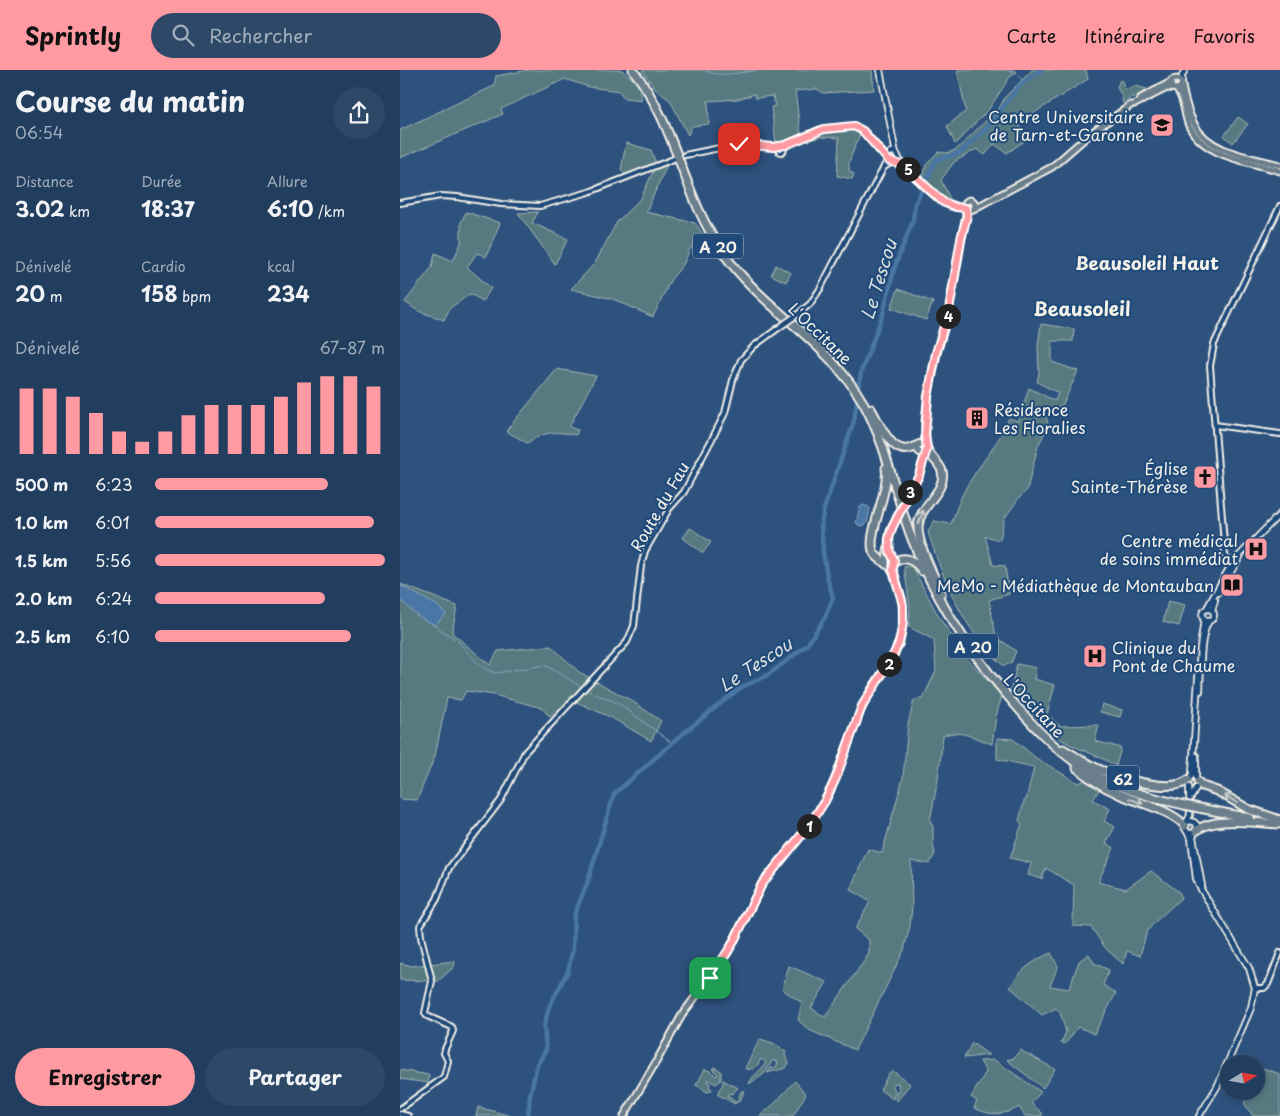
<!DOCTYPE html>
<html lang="fr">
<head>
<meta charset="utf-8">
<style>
	body { margin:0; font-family:"Playpen Sans",sans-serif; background:#2e4967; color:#f1f3f6; height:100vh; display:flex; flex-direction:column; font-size:19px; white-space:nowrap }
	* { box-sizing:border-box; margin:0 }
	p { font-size:16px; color:#a2aebc }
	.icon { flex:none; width:28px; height:28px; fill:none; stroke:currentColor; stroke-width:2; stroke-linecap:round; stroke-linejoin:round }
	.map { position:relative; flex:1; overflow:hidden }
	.sheet { display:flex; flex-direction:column; background:#223e5e; width:400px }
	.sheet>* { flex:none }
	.needle { width:32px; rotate:79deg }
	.controls { position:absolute; left:820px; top:985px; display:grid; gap:10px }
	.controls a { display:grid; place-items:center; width:45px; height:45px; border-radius:50%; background:#223e5e; box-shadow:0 2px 8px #0003,0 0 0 1px #3f5773; font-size:25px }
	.pin { position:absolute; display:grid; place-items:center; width:42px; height:42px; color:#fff; margin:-21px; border-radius:10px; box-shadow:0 2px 8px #0006 }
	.km { position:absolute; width:25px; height:25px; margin:-12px; border-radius:50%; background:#222; color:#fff; font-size:14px; line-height:25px; text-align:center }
	.round { display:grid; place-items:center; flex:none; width:52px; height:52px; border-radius:26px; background:#2e4967 }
	.overview { display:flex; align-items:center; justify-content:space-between; height:85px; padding:0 15px }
	h1 { font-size:28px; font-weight:700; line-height:38px }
	.stats { display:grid; grid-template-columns:repeat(3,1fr); gap:8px; height:85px; padding:5px 15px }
	.stats div { display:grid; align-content:center }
	.stats b { font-size:21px; font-weight:700 }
	.stats small { font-size:14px; font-weight:400 }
	.stats p { font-size:14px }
	.chart { height:140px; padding:10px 15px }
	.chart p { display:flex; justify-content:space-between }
	.chart svg { width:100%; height:90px; margin-top:5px; stroke:#ff9aa2; stroke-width:6 }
	.button { display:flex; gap:10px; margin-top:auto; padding:10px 15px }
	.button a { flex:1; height:58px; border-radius:30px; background:#ff9aa2; color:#111; font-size:20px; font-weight:700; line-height:58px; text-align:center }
	.button a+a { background:#2e4967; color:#f1f3f6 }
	ul { padding:0 15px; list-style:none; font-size:16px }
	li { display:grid; grid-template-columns:80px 60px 1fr; align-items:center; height:38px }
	li i { height:12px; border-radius:6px; background:#ff9aa2 }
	header { display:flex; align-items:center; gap:30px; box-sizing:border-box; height:70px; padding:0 25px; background:#ff9aa2; color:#111 }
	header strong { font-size:24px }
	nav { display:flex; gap:28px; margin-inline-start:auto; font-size:18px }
	.search { width:350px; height:45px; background:#2e4967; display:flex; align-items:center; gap:12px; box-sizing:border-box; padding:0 18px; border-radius:28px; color:#a2aebc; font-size:19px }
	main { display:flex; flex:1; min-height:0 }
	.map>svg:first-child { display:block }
	.green { fill:#577a7f; stroke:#a6b6b4 }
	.water { fill:#4876a4; stroke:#8da7bf }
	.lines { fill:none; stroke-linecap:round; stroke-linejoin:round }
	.stream { stroke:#8da7bf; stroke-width:1 }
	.river { stroke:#4876a4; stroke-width:4.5 }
	.tertiary-casing { stroke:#f4f1e8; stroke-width:8 }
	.secondary-casing { stroke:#f4f1e8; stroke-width:8 }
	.primary-casing { stroke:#f4f1e8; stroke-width:9 }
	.motorway-casing { stroke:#f4f1e8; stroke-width:11 }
	.tertiary { stroke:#1f4a7a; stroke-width:4 }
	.secondary { stroke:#1f4a7a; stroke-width:4.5 }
	.primary { stroke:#6b7e8b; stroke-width:5 }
	.motorway { stroke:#6b7e8b; stroke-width:7 }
	.tertiary-bridge-casing { stroke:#f4f1e8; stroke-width:8; stroke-linecap:butt }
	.primary-bridge-casing { stroke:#f4f1e8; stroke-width:9; stroke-linecap:butt }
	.motorway-bridge-casing { stroke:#f4f1e8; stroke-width:11; stroke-linecap:butt }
	.tertiary-bridge { stroke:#1f4a7a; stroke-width:4 }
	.primary-bridge { stroke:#6b7e8b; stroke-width:5 }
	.motorway-bridge { stroke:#6b7e8b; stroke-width:7 }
	.oneway { stroke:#cbcecc }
	.route-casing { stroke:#fff; stroke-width:10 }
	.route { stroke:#ff9aa2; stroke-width:6 }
	.labels { text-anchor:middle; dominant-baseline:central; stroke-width:4; stroke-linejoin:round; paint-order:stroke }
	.shield { fill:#1f4a7a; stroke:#b4bfc7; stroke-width:1 }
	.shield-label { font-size:15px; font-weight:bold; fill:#f4f1e8 }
	.poi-label { font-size:16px; fill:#f4f1e8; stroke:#1f4a7a; text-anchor:end }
	.street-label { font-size:16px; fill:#f4f1e8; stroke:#1f4a7a }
	.neighbourhood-label { font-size:18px; font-weight:bold; fill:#f4f1e8; stroke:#1f4a7a }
	.water-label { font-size:18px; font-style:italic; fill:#dadfde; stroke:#1f4a7a }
	.quarter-label { font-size:19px; font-weight:bold; fill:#f4f1e8; stroke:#1f4a7a }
</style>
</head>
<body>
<header>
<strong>Sprintly</strong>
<div class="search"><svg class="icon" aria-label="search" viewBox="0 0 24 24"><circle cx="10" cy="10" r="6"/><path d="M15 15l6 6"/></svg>Rechercher</div>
<nav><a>Carte</a><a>Itinéraire</a><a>Favoris</a></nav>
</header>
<main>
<section class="sheet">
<div class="overview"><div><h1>Course du matin</h1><p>06:54</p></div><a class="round"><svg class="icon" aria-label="share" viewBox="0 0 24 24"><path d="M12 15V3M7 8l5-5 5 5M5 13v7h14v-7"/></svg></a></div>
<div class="stats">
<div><p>Distance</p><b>3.02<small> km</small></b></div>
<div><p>Durée</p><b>18:37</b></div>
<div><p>Allure</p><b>6:10<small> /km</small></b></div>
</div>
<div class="stats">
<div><p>Dénivelé</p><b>20<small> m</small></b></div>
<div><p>Cardio</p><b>158<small> bpm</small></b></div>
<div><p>kcal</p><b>234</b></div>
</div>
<div class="chart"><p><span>Dénivelé</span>67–87 m</p>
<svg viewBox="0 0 160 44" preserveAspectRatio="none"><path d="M5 44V12M15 44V12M25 44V16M35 44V24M45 44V33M55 44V38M65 44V33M75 44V25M85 44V20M95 44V20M105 44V20M115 44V16M125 44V9M135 44V6M145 44V6M155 44V11"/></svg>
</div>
<ul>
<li><b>500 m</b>6:23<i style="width:75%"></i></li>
<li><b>1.0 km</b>6:01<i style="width:95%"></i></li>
<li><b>1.5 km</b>5:56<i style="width:100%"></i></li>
<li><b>2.0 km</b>6:24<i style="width:74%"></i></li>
<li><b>2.5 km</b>6:10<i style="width:85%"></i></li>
</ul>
<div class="button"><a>Enregistrer</a><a>Partager</a></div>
</section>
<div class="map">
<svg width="880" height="1046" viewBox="0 0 880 1046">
	<rect width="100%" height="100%" fill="#2e527e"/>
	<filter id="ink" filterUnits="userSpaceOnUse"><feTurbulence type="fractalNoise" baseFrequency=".02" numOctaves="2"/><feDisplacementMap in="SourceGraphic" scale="10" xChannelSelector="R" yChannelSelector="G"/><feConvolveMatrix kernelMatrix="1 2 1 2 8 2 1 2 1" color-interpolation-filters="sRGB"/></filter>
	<g filter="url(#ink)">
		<g class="green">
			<polygon points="129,0 222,0 238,14 242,30 224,28 219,21 189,17 165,9 101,39 103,44 0,88 0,60 94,16 96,6"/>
			<polygon points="242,0 472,0 474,20 423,23 417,19 395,21 401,66 387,72 376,73 371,37 375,36 373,26 355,28 355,24 337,29 308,31 309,54 292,56 288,65 270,30 256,20"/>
			<polygon points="557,0 614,0 617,2 609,8 589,39 555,74 547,56 566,41"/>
			<polygon points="632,0 686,0 688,9 618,53 626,70 607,83 594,74 585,85 577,79 554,92 541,110 552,133 542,128 523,110 526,95 538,82 547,83 556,80 600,37 605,27"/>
			<polygon points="720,10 724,12 722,13 726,20 735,16 747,19 747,21 732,28 730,24 728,26 730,29 723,34 722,27 717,17"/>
			<polygon points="838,47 848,54 833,73 824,66"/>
			<path d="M429 60C439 61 456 59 462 64L459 66 449 92V101L454 104 452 109 437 106 439 68 420 67 407 71 406 68Z"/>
			<polygon points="226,73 251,80 256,94 226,105 221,100"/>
			<polygon points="267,95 246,142 295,153 304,166 290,179 283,195 271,209 253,247 213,229 171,219 195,193 217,152 241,128 254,99"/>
			<polygon points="66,142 100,153 86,187 77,183 67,197 91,218 83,231 70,224 50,238 44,250 18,241 5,232 32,197 35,183 53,191 61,173 61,152"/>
			<polygon points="138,142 132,153 168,169 155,194 118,143"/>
			<polygon points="376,195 391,203 386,212 371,205"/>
			<polygon points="498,219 533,232 526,250 491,238"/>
			<path d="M641 254 674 259 673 271H652V292L678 301 663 334 646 345 648 356 638 376 627 420 619 428 604 449 600 470 585 466 593 495 605 496 609 524 589 530 596 567 616 581 611 593 604 596C597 591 591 584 585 577 557 544 541 503 528 462L534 451 551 454C557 438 562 422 572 408 585 388 600 371 609 348L618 351 629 318 655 331 658 323 637 312 639 303 638 275Z"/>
			<path d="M157 299 196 306 169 357 178 360 176 365C155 361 146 361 127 373L106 361Z"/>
			<polygon points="290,458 311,472 303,483 283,468"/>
			<path d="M509 496 513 498 540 549 567 588 602 626 596 646 592 674C577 669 558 658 543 666L538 709 530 751 533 757V774L535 784 529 794 511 791 512 837 510 856 504 880 455 980 409 960 398 950 402 933 382 919 389 896 427 912 411 938 425 947 469 884V870L455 859 470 832 450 819 468 779 482 783 503 708 508 654 514 630 523 628 536 601 534 570 509 557 510 537 504 497Z"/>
			<polygon points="0,514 57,536 52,563 90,595 98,581 151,576 179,602 232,631 261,651 251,671 212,648 170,629 150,647 142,638 94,625 66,621 61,630 47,628 35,686 17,730 0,729"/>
			<polygon points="768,531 785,535 779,556 763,552"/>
			<path d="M617 594 636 598 634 609 655 615 647 644 660 656 699 655 695 671 721 678 716 696C697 684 675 679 657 667 643 657 624 632 611 619Z"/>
			<polygon points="702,634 722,640 720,647 700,642"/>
			<polygon points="597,668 613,669 636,688 678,713 687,710 700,718 693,730 710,739 704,751 715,757 706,773 714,778 698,812 726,819 751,801 780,823 781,828 756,851 747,861 740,886 727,881 723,894 706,879 691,857 673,856 674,815 646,798 642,809 628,805 631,793 610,788 622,754 619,751 624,731 626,730 634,697 597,689"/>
			<path d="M651 883 658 896 650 916 669 919 679 891 689 884 694 893 709 900 703 915 716 923 694 964 678 957 665 974 661 973 666 962 660 942 656 938 642 945 610 917C620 900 634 890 651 883Z"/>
			<polygon points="55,891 54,897 38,911 0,910 0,893 12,896"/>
			<path d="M360 969 373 973 386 982 385 985 389 993 386 998 367 1003 371 997 373 999 376 997 378 992 373 990 364 1004 349 1014C352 1005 362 1001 366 992L361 989 357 996 353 999 350 998 349 1000 345 998Z"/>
			<polygon points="572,973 589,985 564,988"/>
			<polygon points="620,980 655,999 643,1018 607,990 614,988"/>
			<path d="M594 990 641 1022 631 1033 643 1044 641 1046H625L619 1037C602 1046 592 1046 574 1038L577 1031 571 1027 586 1002 580 991Z"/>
			<polygon points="314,997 321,1001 321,1010 316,1014 307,1009 308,1013 310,1013 309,1017 312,1019 311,1021 307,1022 296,1015 296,1014 298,1012 305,999 312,1002 316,1006 318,1004 313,1000"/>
			<polygon points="863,998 880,1004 880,1046 853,1046 844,1033 851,1021 856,1021 856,1011"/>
			<polygon points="0,1000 29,1005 28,1013 0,1009"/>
			<polygon points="493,1001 510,1014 497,1031 495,1029 497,1021 499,1020 498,1013 492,1014 495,1021 493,1029 480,1020 489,1003"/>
			<polygon points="323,1010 338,1018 332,1024 329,1023 327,1026 331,1027 334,1032 338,1030 341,1021 344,1021 341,1029 335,1034 317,1024 323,1014"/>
			<polygon points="395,1011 406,1024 393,1046 360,1046 375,1033"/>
			<polygon points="78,1037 111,1046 76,1046"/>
		</g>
		<g class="water">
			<polygon points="464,435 470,438 467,453 463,456 458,455 456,452 460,437"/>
			<path d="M0 515 38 536 46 544 35 555C30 553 21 548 17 545 11 540 7 535 0 530Z"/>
		</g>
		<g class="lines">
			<g class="stream">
				<path d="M304 0C318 9 346 1 361 0"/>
				<polyline points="607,0 615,3"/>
				<polyline points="618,6 625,12"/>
				<path d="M35 555C41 561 48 564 55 569 69 580 77 599 96 603L145 595 192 623 218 633 272 673"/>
			</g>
			<polyline class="river" points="128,1046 130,1025 137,995 146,980 144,956 149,937 168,901 173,878 174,845 187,814 214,724 286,661 340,618 368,605 407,575 425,547 433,528 427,507 423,481 421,455 424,439 454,351 461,302 483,244 495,196 513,150 515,134 536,90 560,83 587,58 620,15 641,0"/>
			<g class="tertiary-casing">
				<g id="tertiary">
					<circle cx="381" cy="79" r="3"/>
					<polyline points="382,76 419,60 454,56 463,61 487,88"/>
					<polyline points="285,85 339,74 373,77 379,76"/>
					<polyline points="484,97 492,92"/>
					<polyline points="0,133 41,126 57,127 101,134 140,136 189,122 276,88"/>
					<polyline points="398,244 410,234 420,219 488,89"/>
					<polyline points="815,355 880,364"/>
					<polyline points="832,495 825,486 810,296 814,274 880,136"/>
					<polyline points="855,918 864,918 868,914 880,883"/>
					<polyline points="0,1039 44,1007 48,991 44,983 45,979 53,961 52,957 27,946 25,943 32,911 21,867 20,856 37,829 49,798 101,730 125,682 227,572 234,556 241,496 245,481 269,439 284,422 312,369 325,343 333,310 341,290 354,276 384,254"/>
					<polyline points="0,1044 8,1046"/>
				</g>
			</g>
			<g class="secondary-casing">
				<g id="secondary">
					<polyline points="480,0 496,84"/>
					<polyline points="782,12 782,6 785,0"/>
					<circle cx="493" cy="87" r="5"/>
					<path d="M498 87C504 98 536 129 547 134 553 137 560 138 566 138"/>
					<polyline points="818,523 840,487"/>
					<polyline points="807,538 832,493 880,444"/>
					<circle cx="808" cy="545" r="6"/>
					<polyline points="812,540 815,530"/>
					<path d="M800 621C801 602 799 567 809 551"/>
					<polyline points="796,686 796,708"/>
					<polyline points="790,708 792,704 800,578 804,549"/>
					<polyline points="792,726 796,718"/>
					<polyline points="787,751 790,745 789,717"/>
					<polyline points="795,762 793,767 802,816"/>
					<polyline points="788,763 793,763 796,761 797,755 794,752 788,751 784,757 791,768 796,808 799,816 849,898 855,918 851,938 817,1017 799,1046"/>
				</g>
			</g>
			<g class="primary-casing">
				<g id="primary">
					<path d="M782 16C784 27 789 44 794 54 809 83 851 87 880 95"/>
					<path d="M777 20C785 29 784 45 789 56 805 88 850 91 880 101"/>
					<polyline points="741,28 771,12"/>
					<polyline points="735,34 767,18 779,19 782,14 780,10 776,9 772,10 771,15 772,18"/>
					<circle cx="570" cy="135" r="5"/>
					<polyline points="575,138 652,97 691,63 731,35"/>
					<circle cx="522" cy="378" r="5"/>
					<polyline points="526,375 525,353 528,326 537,283 549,240 567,139"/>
					<polyline points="508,425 519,405 526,381"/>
					<circle cx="490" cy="492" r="4"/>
					<polyline points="486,489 490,462 497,447"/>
					<polyline points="224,1046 256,992 282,945 327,884 362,814 412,752 431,719 460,642 471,620 494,585 501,567 503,550 502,529 495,506 488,495"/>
				</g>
			</g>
			<g class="motorway-casing">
				<g id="motorway">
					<path d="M233 0C277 55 283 128 324 184 365 241 427 270 464 334 487 376 495 425 512 469 534 527 566 577 606 624 632 655 658 684 694 704 722 720 753 728 784 735"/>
					<path d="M471 339C481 355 493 392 518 375"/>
					<path d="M527 379C530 387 539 392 542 401 547 422 519 435 518 457 518 476 534 505 541 523"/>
					<path d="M486 398C490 421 465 468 474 483 477 488 482 490 486 494"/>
					<path d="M494 493C504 484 516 491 522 501"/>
					<path d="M663 679C676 686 688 695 701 700 719 708 772 724 788 710"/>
					<path d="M677 698C689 708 703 717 717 723 735 732 773 740 785 756"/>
					<polyline points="798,712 802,716 817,721 848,739 880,750"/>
					<polyline points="799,738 850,748"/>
					<path d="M796 761C812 746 860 753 880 754"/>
				</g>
			</g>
			<use href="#tertiary" class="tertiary"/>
			<use href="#secondary" class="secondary"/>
			<use href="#primary" class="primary"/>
			<use href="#motorway" class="motorway"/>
			<g class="tertiary-bridge-casing">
				<polyline id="tertiary-bridge" points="384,254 398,244"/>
			</g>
			<g class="primary-bridge-casing">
				<polyline id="primary-bridge" points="497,447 508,425"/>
			</g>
			<g class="motorway-bridge-casing">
				<polyline id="motorway-bridge" points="784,735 799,738"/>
			</g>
			<use href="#tertiary-bridge" class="tertiary-bridge"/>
			<use href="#primary-bridge" class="primary-bridge"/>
			<use href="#motorway-bridge" class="motorway-bridge"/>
		</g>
		<defs><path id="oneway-shaft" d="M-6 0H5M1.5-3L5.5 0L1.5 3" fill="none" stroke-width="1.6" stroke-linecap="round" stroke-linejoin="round" transform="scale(1.25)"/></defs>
		<g class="oneway">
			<use href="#oneway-shaft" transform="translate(521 447) rotate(-71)"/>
			<use href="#oneway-shaft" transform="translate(831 729) rotate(-149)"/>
			<use href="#oneway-shaft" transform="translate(736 731) rotate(20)"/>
		</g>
	</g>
	<g class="lines" filter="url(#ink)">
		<g class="route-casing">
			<polyline id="route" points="310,908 332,875 362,814 408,757 425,731 436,708 462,636 491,590 499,573 503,553 503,535 493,500 494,490 490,482 489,469 492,458 519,405 527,379 525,365 528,327 536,283 549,240 561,169 567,146 566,138 556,137 543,132 503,95 489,91 463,61 454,56 424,59 386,75 373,77 339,74"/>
		</g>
		<use href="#route" class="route"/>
	</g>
	<defs>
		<g id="university-square" transform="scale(1.25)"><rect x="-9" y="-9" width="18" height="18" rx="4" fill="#ff9aa2" stroke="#1f4a7a"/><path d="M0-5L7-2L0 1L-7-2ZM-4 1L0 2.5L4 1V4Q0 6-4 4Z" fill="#111"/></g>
		<g id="building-square" transform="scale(1.25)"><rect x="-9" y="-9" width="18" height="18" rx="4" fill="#ff9aa2" stroke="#1f4a7a"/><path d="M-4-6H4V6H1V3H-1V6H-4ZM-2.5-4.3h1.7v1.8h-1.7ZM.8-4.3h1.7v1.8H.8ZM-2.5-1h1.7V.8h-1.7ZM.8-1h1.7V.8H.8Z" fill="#111"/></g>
		<g id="church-square" transform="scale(1.25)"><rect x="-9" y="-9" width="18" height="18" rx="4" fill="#ff9aa2" stroke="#1f4a7a"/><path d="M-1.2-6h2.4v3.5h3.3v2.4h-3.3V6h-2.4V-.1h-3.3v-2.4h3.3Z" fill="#111"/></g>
		<g id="hospital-square" transform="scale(1.25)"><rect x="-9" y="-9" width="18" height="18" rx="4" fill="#ff9aa2" stroke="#1f4a7a"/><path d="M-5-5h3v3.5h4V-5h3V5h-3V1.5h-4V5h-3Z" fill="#111"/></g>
		<g id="library-square" transform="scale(1.25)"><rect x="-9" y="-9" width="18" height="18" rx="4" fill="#ff9aa2" stroke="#1f4a7a"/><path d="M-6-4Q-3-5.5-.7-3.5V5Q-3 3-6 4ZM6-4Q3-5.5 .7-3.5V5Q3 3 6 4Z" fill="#111"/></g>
	</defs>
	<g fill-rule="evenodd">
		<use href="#university-square" x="762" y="55"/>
		<use href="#building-square" x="577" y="348"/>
		<use href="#church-square" x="805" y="407"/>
		<use href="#hospital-square" x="856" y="479"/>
		<use href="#library-square" x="832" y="515"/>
		<use href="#hospital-square" x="695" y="586"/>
	</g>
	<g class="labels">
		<g class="shield">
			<rect x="293" y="163.5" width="50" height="25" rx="4"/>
			<rect x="548" y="563.5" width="50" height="25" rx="4"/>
			<rect x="707" y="695.5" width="32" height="25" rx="4"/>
		</g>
		<g class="shield-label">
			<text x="318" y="176">A 20</text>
			<text x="573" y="576">A 20</text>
			<text x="723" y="708">62</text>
		</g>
		<g class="poi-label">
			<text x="744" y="46">Centre Universitaire<tspan x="744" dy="18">de Tarn-et-Garonne</tspan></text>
			<text x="594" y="339" text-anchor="start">Résidence<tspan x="594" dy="18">Les Floralies</tspan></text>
			<text x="788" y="398">Église<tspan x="788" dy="18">Sainte-Thérèse</tspan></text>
			<text x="838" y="470">Centre médical<tspan x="838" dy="18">de soins immédiat</tspan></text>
			<text x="814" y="515">MeMo - Médiathèque de Montauban</text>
			<text x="712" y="577" text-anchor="start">Clinique du<tspan x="712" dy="18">Pont de Chaume</tspan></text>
		</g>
		<g class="street-label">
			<text transform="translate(421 263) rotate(44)">L'Occitane</text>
			<text transform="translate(259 436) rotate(-60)">Route du Fau</text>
			<text transform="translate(635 635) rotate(47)">L'Occitane</text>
		</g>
		<g class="neighbourhood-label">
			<text x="747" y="192">Beausoleil Haut</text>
		</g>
		<g class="water-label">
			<text transform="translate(478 209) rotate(-73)">Le Tescou</text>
			<text transform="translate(355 594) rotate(-33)">Le Tescou</text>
		</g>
		<g class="quarter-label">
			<text x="682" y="238">Beausoleil</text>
		</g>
	</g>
</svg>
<div class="controls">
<a><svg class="needle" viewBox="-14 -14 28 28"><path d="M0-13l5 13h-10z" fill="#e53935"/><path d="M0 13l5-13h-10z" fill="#a2aebc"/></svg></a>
</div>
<div class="pin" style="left:310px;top:908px;background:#1e9e55"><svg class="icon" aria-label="arrive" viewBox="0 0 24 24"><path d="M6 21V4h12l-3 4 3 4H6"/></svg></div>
<div class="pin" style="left:339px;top:74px;background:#d93025"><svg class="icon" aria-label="check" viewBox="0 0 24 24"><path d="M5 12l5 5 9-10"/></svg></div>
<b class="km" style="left:409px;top:756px">1</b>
<b class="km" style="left:489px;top:594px">2</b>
<b class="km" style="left:510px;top:422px">3</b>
<b class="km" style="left:548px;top:246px">4</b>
<b class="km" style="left:508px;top:99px">5</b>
</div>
</main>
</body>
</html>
